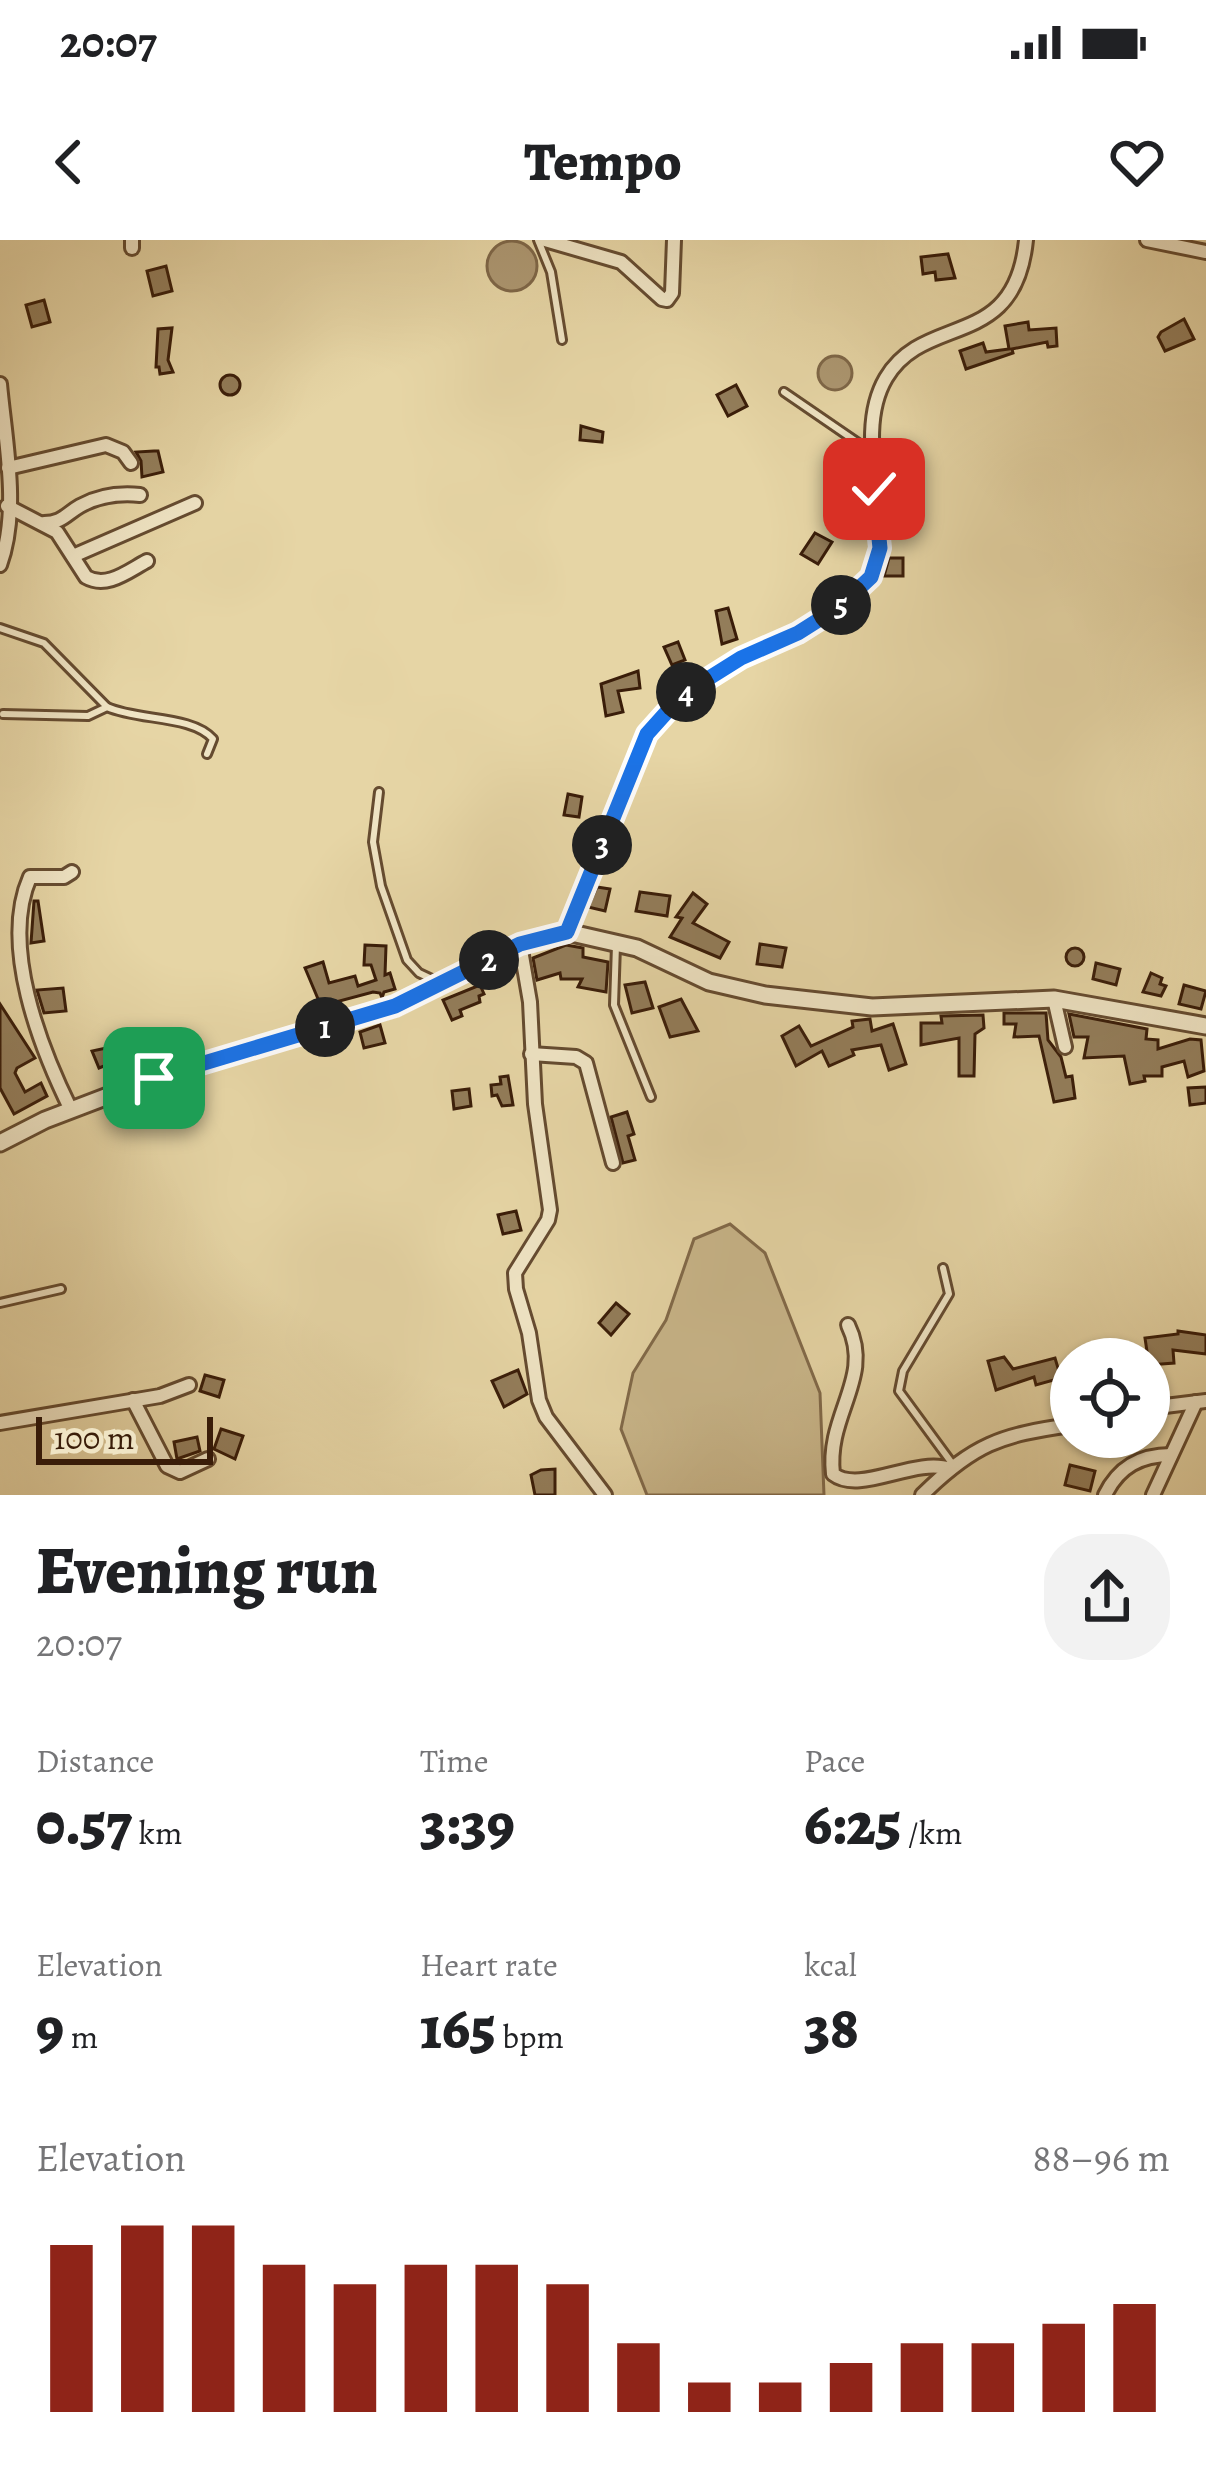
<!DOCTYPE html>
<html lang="en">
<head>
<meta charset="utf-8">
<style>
	body { margin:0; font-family:Alegreya,serif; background:#f2f2f2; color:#202124; height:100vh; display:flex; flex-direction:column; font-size:45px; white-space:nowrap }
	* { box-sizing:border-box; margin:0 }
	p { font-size:39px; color:#757577 }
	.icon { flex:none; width:66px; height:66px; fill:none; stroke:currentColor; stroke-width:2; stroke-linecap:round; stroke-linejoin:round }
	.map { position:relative; height:1255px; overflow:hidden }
	.details { display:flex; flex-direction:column; background:#fff; flex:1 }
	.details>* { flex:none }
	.fabs { position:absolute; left:1050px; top:1098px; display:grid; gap:24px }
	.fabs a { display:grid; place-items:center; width:120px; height:120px; border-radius:50%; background:#fff; box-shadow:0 3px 9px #0004; font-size:60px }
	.scale { position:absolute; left:36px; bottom:30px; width:177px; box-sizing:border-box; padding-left:12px; border:6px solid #3a1d09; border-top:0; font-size:33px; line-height:42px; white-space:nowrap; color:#3a1d09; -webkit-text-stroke:9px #efe4c4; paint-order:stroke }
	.pin { position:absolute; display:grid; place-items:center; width:102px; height:102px; color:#fff; margin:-51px; border-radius:24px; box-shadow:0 6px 18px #0006 }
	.km { position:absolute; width:60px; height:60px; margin:-30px; border-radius:50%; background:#222; color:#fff; font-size:33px; line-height:60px; text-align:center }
	.round { display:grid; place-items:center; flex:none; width:126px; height:126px; border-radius:48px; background:#f2f2f2 }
	.headline { display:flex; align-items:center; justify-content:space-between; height:204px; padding:0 36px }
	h1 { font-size:66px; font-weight:800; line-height:90px }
	.figures { display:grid; grid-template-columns:repeat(3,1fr); gap:18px; height:204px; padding:12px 36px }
	.figures div { display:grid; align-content:center }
	.figures b { font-size:60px; font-weight:800 }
	.figures small { font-size:33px; font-weight:400 }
	.figures p { font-size:33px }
	.chart { height:336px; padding:24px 36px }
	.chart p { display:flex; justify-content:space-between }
	.chart svg { width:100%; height:216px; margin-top:12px; stroke:#8f2418; stroke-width:6 }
	.status { display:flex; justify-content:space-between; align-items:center; height:84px; padding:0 60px; background:#fff; direction:ltr }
	.status svg { height:33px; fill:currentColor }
	header { display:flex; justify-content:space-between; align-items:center; height:156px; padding:0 36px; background:#fff; font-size:54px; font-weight:800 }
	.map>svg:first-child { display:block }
	.green { fill:#c9b68a; stroke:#826a4a; stroke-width:3 }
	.water { fill:#ac9670; stroke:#7e6647; stroke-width:3 }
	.building { fill:#937d5a; stroke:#3a1d09; stroke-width:3 }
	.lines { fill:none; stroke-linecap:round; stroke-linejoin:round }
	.service-casing { stroke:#654b30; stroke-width:12 }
	.minor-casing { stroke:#654b30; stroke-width:18 }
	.tertiary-casing { stroke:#654b30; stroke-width:21 }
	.service { stroke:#efe4c4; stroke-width:6 }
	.minor { stroke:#efe4c4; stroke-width:12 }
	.tertiary { stroke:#efe4c4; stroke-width:15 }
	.route-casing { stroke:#fff; stroke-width:24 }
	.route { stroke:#1a73e8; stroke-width:15 }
</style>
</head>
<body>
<div class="status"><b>20:07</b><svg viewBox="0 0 49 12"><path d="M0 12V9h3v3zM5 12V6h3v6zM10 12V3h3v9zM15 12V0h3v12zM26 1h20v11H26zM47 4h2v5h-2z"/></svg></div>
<header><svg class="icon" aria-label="back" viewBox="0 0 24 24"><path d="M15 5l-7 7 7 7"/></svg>Tempo<svg class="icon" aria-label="heart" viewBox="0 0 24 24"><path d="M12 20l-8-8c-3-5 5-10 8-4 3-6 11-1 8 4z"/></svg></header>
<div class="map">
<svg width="1206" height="1255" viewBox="0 0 1206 1255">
	<rect width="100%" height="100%" fill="#e6d5a5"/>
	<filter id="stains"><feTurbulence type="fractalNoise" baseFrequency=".00167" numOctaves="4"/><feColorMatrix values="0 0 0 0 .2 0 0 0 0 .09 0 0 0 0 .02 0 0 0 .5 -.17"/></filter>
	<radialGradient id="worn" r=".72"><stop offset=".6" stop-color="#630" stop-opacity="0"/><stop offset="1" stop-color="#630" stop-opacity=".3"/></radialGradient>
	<polygon class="green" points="730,984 765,1013 820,1153 824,1255 647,1255 621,1189 633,1133 666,1080 694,999"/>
	<g class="water">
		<circle cx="512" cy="26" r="25"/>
		<circle cx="835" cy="133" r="17"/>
	</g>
	<g class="building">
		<polygon points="948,14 955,38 936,40 935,32 923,34 921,17"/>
		<polygon points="166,26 172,51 153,56 147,31"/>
		<polygon points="44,60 50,82 32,87 26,65"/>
		<polygon points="1184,79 1194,99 1165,111 1158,97 1161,92"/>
		<polygon points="1028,82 1029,90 1056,88 1057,106 1048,107 1047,102 1012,109 1013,113 966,129 960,111 983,103 986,112 1009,109 1005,86"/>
		<polygon points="172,88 168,120 173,132 160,134 159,127 156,127 158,89"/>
		<circle cx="230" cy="145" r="10"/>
		<polygon points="736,145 747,166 728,176 717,155"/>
		<polygon points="581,186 603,192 602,202 580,200"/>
		<polygon points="154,211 158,211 163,232 142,237 141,221 136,212"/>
		<polygon points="815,293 832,302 818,324 801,314"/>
		<polygon points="889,318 903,318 903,336 884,336"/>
		<polygon points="728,368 737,399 722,404 716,371"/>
		<polygon points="678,402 685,420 672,425 664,407"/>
		<polygon points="638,431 640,448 618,451 623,472 606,476 601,444"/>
		<polygon points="568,554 582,557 579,577 564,575"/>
		<polygon points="597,647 610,649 605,671 588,667"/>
		<polygon points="640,652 670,656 667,676 636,671"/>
		<polygon points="693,653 707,664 693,683 729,702 720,718 670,697 682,678 676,677"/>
		<polygon points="34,661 38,661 44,701 31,703"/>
		<polygon points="760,704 786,708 782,727 757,724"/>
		<polygon points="365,705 386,706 385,735 390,733 395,749 384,752 382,758 380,753 373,752 321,766 305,728 323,722 329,743 355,736 358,746 376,740 371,725 364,725"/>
		<polygon points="566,705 583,708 583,717 608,722 606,752 578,747 582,739 561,739 560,733 537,740 533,718"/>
		<circle cx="1075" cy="717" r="9"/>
		<polygon points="1096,723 1120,729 1116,745 1093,739"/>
		<polygon points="1151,733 1162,738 1160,744 1166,746 1161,756 1143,752"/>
		<polygon points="645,742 653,768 632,773 625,745"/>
		<polygon points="480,745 484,754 479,756 480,762 460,770 462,776 452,780 443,760"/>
		<polygon points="1184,745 1206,751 1201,769 1179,764"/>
		<polygon points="63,748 66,771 44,773 37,750"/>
		<polygon points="681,759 698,791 670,797 659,767"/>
		<polygon points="0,764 35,818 17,828 15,833 25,852 41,843 47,856 14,874 0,848"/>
		<polygon points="1004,773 1046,773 1048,800 1061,817 1066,837 1072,836 1075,858 1054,862 1039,796 1014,797 1016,784 1004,784"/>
		<polygon points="1069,774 1147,789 1146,799 1158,800 1158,809 1190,799 1201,800 1204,831 1188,837 1184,821 1162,827 1162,836 1144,836 1145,841 1130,844 1124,816 1084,818 1088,797 1074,797"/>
		<polygon points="983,775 984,788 975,794 974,836 959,836 959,798 921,805 921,783 942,783 941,776"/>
		<polygon points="870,779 872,791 893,784 906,824 889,830 881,805 852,810 854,815 829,826 822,811 796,826 782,796 799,786 811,806 853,787 852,781"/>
		<polygon points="380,785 385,803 364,808 360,792"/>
		<polygon points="111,807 117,821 99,828 92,811"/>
		<polygon points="508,836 513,865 502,866 497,855 492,856 491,845 501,844 500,837"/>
		<polygon points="1206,847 1206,863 1190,865 1188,848"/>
		<polygon points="469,849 471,866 454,869 452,851"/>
		<polygon points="627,872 634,894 628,896 635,920 623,923 611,877"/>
		<polygon points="516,971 521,990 503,994 498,975"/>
		<polygon points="616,1063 629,1074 611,1095 599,1083"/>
		<polygon points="1178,1091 1206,1095 1206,1114 1173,1110 1174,1123 1149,1125 1145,1098 1178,1094"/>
		<polygon points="1004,1117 1013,1129 1055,1118 1061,1138 1036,1145 1034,1137 996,1150 988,1121"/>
		<polygon points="518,1130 527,1154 504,1167 492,1141"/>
		<polygon points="205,1135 224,1140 219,1157 200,1151"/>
		<polygon points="221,1189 243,1196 235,1219 214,1209"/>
		<polygon points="197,1197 200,1211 177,1219 174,1202"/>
		<polygon points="1070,1225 1095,1231 1090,1251 1065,1245"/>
		<polygon points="555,1229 555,1255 535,1255 531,1235 541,1230"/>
	</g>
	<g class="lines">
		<g class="service-casing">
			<g id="service">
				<polyline points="538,0 551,32 562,100"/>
				<polyline points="784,152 870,211"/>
				<polyline points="0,388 44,403 107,467 88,476 3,474"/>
				<path d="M107 467C138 481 192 475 213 499L207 514"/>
				<polyline points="379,552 373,602 381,646 407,720 419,733 438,742"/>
				<polyline points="616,705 614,765 651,857"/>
				<polyline points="943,1028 949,1054 903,1131 899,1151 954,1226"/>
				<polyline points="0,1063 61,1049"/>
			</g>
		</g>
		<g class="minor-casing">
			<g id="minor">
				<polyline points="545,0 621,22 662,59 667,60 672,53 674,0"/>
				<polyline points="1147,0 1206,12"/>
				<polyline points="132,8 132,0"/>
				<path d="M0 144C5 200 20 270 0 325"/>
				<polyline points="8,228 106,205 123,212 131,223"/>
				<path d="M7 266 57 292 86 337C107 349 128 331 147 321"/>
				<path d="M44 283C62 283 66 274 80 266 98 256 120 253 140 255"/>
				<polyline points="73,316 195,263"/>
				<path d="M567 692C582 655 597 619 611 582 629 536 642 491 681 456 730 412 840 392 872 335 898 289 850 199 886 138 925 72 1015 112 1026 0"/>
				<polyline points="520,704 530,762 535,864 550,970 548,980 515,1033 516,1049 529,1093 539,1160 546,1177 605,1255"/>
				<polyline points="1054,759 1065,807"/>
				<polyline points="531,814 576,817 586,823 613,923"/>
				<path d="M71 870C40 807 0 705 30 637H64L72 632"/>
				<path d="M848 1085C874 1138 826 1174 833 1234 860 1255 914 1217 950 1229"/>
				<polyline points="133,1160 167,1226 180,1232 208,1219"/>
				<polyline points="1149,1168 1206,1161"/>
				<polyline points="0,1183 160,1156 189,1145"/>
				<path d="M922 1255C974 1204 1000 1195 1071 1185"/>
				<path d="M1105 1255C1119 1226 1141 1215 1171 1215"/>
				<polyline points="1153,1255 1196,1162"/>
			</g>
		</g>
		<g class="tertiary-casing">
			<polyline id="tertiary" points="0,903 45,880 155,838 395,767 520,704 567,692 637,708 709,742 765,755 872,767 1054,759 1206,786"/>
		</g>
		<use href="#service" class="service"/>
		<use href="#minor" class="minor"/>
		<use href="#tertiary" class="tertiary"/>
	</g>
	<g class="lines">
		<g class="route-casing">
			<polyline id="route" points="154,838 395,766 520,704 567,692 647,494 682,455 741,418 798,393 839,367 871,337 880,308 874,249"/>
		</g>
		<use href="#route" class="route"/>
	</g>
	<rect width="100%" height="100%" filter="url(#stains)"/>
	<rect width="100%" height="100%" fill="url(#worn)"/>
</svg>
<div class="fabs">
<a><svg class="icon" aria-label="locate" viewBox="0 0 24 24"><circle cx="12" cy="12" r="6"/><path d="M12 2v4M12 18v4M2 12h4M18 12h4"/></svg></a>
</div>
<div class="scale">100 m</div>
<div class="pin" style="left:154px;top:838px;background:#1e9e55"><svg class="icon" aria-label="arrive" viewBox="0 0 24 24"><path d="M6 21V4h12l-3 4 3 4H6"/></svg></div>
<div class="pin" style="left:874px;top:249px;background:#d93025"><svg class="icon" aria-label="check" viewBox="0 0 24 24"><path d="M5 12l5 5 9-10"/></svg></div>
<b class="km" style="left:325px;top:787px">1</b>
<b class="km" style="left:489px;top:720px">2</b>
<b class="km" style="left:602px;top:605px">3</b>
<b class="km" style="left:686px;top:452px">4</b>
<b class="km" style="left:841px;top:365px">5</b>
</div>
<section class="details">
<div class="headline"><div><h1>Evening run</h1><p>20:07</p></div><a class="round"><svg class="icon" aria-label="share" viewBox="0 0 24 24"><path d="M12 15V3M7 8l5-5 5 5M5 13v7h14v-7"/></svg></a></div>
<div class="figures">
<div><p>Distance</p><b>0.57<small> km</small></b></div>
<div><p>Time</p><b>3:39</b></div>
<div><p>Pace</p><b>6:25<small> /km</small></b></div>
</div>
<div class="figures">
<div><p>Elevation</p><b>9<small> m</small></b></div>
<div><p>Heart rate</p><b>165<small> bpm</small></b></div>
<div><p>kcal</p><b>38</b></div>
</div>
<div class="chart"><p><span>Elevation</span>88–96 m</p>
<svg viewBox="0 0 160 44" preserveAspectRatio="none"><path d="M5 44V10M15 44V6M25 44V6M35 44V14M45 44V18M55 44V14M65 44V14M75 44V18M85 44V30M95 44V38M105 44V38M115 44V34M125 44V30M135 44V30M145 44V26M155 44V22"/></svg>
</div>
</section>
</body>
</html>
